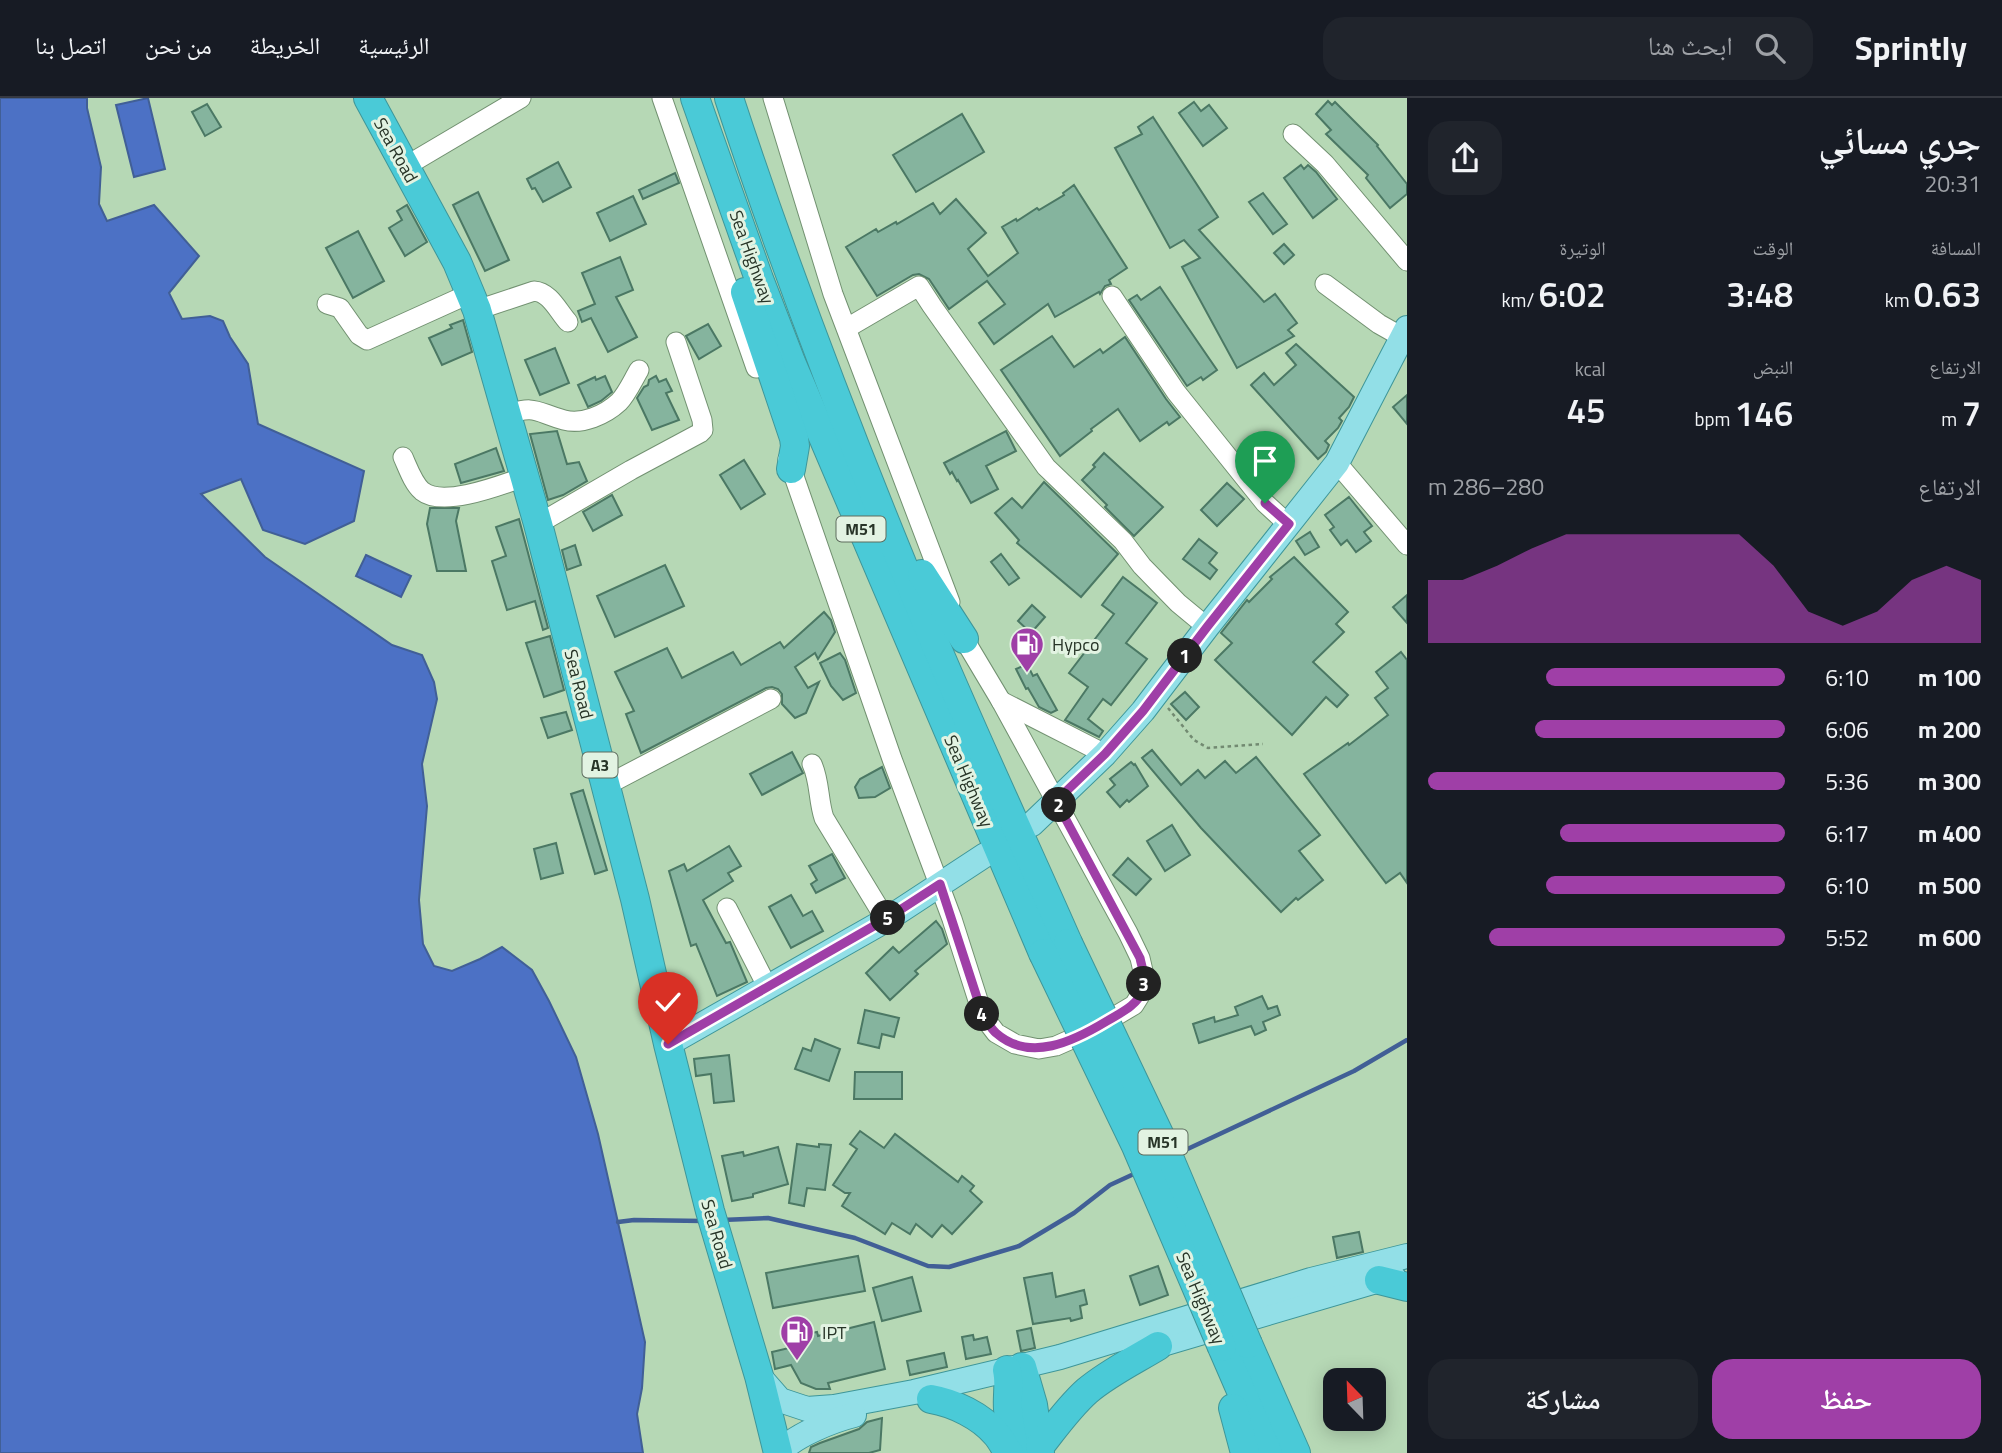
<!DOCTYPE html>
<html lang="ar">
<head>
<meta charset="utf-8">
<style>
	body { margin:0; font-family:"Titillium Web","Noto Naskh Arabic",sans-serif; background:#20242c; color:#f1f3f6; direction:rtl; height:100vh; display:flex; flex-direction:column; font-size:26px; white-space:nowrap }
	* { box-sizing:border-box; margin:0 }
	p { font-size:23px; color:#9ea1a6 }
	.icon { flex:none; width:38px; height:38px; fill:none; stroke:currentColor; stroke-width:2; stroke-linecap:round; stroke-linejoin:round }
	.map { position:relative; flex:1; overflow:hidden; direction:ltr }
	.details { display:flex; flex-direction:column; background:#171b24; width:595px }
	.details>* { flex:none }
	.needle { width:46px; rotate:337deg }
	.buttons { position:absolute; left:1323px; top:1270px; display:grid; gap:14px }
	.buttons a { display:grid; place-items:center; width:63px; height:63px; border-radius:14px; background:#171b24; box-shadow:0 4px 18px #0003; font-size:35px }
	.pin { position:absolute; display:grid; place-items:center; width:60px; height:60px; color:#fff; margin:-72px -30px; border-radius:50% 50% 50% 0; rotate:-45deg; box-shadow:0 0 7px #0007 }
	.pin .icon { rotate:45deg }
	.km { position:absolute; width:35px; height:35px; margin:-18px; border-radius:50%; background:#222; color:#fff; font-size:19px; line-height:35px; text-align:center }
	.round { display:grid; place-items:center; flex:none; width:74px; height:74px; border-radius:21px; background:#20242c }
	.head { display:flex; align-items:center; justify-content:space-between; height:119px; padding:0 21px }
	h1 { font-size:38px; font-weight:600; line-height:52px }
	.figures { display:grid; grid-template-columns:repeat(3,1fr); gap:10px; height:119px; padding:7px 21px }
	.figures div { display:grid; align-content:center }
	.figures b { font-size:35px; font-weight:600 }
	.figures small { font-size:19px; font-weight:400 }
	.figures p { font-size:19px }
	.chart { height:196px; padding:14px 21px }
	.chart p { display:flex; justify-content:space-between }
	.chart svg { width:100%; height:126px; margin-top:7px; fill:#9f3fa7; opacity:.7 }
	.cta { display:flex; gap:14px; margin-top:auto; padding:14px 21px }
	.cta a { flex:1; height:80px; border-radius:21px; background:#9f3fa7; color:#fff; font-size:28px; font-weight:600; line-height:80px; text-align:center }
	.cta a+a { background:#20242c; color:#f1f3f6 }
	ul { padding:0 21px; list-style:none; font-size:23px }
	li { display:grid; grid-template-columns:112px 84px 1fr; align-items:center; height:52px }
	li i { height:18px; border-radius:9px; background:#9f3fa7 }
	header { display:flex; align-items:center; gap:42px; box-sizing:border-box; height:98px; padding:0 35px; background:#171b24; border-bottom:2px solid #363941 }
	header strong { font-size:33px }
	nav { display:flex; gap:38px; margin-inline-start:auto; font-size:24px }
	.search { width:490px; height:63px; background:#20242c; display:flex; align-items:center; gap:18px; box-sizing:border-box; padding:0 24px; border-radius:21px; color:#9ea1a6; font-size:26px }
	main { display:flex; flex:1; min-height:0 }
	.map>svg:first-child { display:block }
	.water { fill:#4c71c5; stroke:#415f96; stroke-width:2 }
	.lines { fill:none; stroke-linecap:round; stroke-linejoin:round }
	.stream { stroke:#415f96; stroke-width:4.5 }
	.building { fill:#85b49e; stroke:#4b7864; stroke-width:2 }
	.minor-casing { stroke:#729171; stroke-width:21 }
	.major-casing { stroke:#3e9699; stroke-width:26 }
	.highway-casing { stroke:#3e9699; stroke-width:30 }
	.path { stroke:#728a71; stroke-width:2.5; stroke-dasharray:3.5 3.5; stroke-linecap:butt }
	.minor { stroke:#fff; stroke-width:19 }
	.major { stroke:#92dfe7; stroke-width:24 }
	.highway { stroke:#4acad7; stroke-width:28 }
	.highway-bridge-casing { stroke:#3e9699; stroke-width:30; stroke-linecap:butt }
	.highway-bridge { stroke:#4acad7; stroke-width:28 }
	.route-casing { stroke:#fff; stroke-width:14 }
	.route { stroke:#9f3fa7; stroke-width:9 }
	.labels { text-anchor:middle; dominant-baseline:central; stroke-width:6; stroke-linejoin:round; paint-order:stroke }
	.shield { fill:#e2f3e2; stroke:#5f6d5f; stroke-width:2 }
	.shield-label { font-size:16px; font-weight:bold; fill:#273427 }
	.street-label { font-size:18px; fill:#273427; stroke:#e2f3e2 }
	.poi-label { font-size:18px; fill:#273427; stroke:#e2f3e2; text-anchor:start }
</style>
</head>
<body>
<header>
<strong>Sprintly</strong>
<div class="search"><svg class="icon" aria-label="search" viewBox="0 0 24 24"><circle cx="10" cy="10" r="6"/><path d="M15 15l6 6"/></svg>ابحث هنا</div>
<nav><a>الرئيسية</a><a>الخريطة</a><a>من نحن</a><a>اتصل بنا</a></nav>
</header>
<main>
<section class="details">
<div class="head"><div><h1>جري مسائي</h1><p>20:31</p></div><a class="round"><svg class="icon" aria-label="share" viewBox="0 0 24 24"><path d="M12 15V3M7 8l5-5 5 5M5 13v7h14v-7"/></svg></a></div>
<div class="figures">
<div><p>المسافة</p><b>0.63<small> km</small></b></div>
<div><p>الوقت</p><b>3:48</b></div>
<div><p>الوتيرة</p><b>6:02<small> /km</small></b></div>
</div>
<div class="figures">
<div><p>الارتفاع</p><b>7<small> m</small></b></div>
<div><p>النبض</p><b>146<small> bpm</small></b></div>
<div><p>kcal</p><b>45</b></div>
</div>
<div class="chart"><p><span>الارتفاع</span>280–286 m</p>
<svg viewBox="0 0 160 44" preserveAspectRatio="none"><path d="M0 44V22L10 22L20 17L30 11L40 6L50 6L60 6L70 6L80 6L90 6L100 17L110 33L120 38L130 33L140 22L150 17L160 22V44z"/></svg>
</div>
<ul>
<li><b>100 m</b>6:10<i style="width:67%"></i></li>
<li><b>200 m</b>6:06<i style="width:70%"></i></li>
<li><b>300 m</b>5:36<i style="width:100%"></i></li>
<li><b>400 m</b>6:17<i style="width:63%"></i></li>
<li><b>500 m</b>6:10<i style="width:67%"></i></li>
<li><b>600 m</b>5:52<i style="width:83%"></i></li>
</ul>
<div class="cta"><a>حفظ</a><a>مشاركة</a></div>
</section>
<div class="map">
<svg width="1407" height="1355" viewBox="0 0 1407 1355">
	<rect width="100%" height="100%" fill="#b6d8b5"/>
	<g class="water">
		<polygon points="0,0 87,0 87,10 101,69 99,106 107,123 154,107 199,158 169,195 182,221 210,218 223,223 230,239 248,266 258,326 364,373 354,423 305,446 263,432 241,381 201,396 265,459 392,547 422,557 434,584 437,601 422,666 427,708 419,802 423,846 434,868 452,873 480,861 502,849 532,872 549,903 576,959 598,1036 645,1244 642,1290 637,1316 643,1355 0,1355"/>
		<polygon points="148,0 165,71 134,79 116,7"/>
		<polygon points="366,457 411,478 401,499 356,478"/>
	</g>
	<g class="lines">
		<g class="stream">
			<polyline points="1179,1055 1354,973 1407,942"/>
			<polyline points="722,1122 768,1120 855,1140 928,1168 949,1169 1019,1148 1074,1115 1110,1087 1136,1075"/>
			<polyline points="618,1124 634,1122 703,1123"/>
		</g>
	</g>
	<g class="building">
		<polygon points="1328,3 1332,7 1335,4 1378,47 1377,48 1407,86 1407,96 1390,110 1366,80 1368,77 1326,36 1331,32 1316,16"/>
		<polygon points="1194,4 1201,13 1209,7 1227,30 1203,48 1179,15"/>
		<polygon points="207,6 221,29 205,38 192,14"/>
		<polygon points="962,16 984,54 916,94 893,57"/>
		<polygon points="1153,19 1218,119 1199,132 1264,204 1275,196 1297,225 1288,232 1294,238 1237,270 1182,169 1200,160 1184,142 1170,150 1115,50 1142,36 1138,29"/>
		<polygon points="558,64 571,89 543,104 535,90 532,91 527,81"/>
		<polygon points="1301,67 1304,71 1308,67 1316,74 1337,101 1313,120 1284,80"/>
		<polygon points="675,75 679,85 643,101 639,92"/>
		<polygon points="1074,87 1127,170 1109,182 1111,186 1105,188 1100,196 1099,194 1055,219 1048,206 994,246 979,225 1005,206 987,183 949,211 929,181 919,176 913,177 877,198 846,149 876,131 878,134 896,124 897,126 933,105 940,116 956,101 986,135 968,151 988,178 1018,155 1002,129 1016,121 1017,123 1037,110 1039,112 1064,97 1063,95"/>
		<polygon points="478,94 509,162 485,173 453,107"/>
		<polygon points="1263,95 1287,126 1273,136 1249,104"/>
		<polygon points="633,98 646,126 610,143 597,115"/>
		<polygon points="407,107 427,144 405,158 389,130 402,122 397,113"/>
		<polygon points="358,133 384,183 353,200 326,150"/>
		<polygon points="1284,146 1294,157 1284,166 1274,155"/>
		<polygon points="620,159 633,192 616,199 637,239 608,254 591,220 582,224 578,213 595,206 582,175"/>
		<polygon points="1160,189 1217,272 1203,282 1201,279 1187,288 1129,202 1137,197 1141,202"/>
		<polygon points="463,222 472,254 442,267 429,240 452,230 450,227"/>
		<polygon points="708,226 721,248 699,261 686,238"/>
		<polygon points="1052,238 1074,269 1100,251 1103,255 1125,239 1166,301 1180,319 1169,327 1167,324 1140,343 1118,311 1091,331 1092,333 1060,358 1001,272"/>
		<polygon points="1296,246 1354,299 1349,309 1339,320 1342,323 1338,330 1325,343 1329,347 1326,354 1318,361 1251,287 1264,275 1274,287 1296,267 1286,255"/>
		<polygon points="555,250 569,285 540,297 525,262"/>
		<polygon points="605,278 612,294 601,303 588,309 578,287 595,279 596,282"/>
		<polygon points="656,278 659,284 666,281 672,293 666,295 679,322 652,332 637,300 644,289 648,287 649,282"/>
		<polygon points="1407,297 1407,326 1393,309"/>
		<polygon points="557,333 567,366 579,364 587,383 563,397 548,402 530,336"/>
		<polygon points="1006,333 1016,353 986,368 998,391 971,405 958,382 957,383 952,374 950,376 944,365"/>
		<polygon points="496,350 504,373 461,385 455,366"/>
		<polygon points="1104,355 1163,409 1134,438 1105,409 1107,407 1082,382 1095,369 1093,367"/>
		<polygon points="744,362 765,396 741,411 720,377"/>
		<polygon points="1044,384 1118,456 1081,499 1017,445 1019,442 995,415 1012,400 1022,410"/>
		<polygon points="1227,385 1244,401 1217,428 1201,412"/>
		<polygon points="612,397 622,417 593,433 583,414"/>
		<polygon points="1349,399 1372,428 1364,434 1371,443 1356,454 1347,442 1341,447 1330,432 1334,429 1325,417"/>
		<polygon points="430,410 459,410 456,423 466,473 437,473 427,426"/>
		<polygon points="519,421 548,530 543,532 535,503 507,512 492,463 506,458 496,429"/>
		<polygon points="1310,434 1319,449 1305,457 1296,443"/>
		<polygon points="1199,441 1217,455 1209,465 1217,472 1210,481 1183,461"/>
		<polygon points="575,447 581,467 567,472 562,452"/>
		<polygon points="1001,456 1019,480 1009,487 991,464"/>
		<polygon points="1294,459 1348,514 1336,526 1344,534 1313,564 1348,597 1337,609 1326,599 1292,637 1215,562 1232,545 1221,535 1247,502 1249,504 1272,481 1270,479"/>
		<polygon points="665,467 684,508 615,539 597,498"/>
		<polygon points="1123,479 1157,505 1126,545 1147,561 1111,607 1103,601 1088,621 1103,633 1099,639 1065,622 1088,589 1069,575 1114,516 1102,507"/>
		<polygon points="1407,497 1407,525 1393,509"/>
		<polygon points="1032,507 1045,519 1031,535 1018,523"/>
		<polygon points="824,514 831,522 835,534 818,561 815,555 795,569 808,590 819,584 806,615 795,620 782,606 782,596 778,591 772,589 766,590 641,655 626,616 634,613 615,574 667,550 682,580 733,554 741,567 780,544 784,550"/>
		<polygon points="550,538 564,592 544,599 526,545"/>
		<polygon points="1401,554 1407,562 1407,785 1400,775 1386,785 1304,676 1348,645 1349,647 1388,617 1375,600 1388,590 1376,574"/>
		<polygon points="840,555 845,562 856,595 843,602 831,588 820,565"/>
		<polygon points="1027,566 1033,578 1037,576 1057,612 1051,615 1039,609 1028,590 1026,591 1016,571"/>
		<polygon points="1185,594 1199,609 1186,622 1171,606"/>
		<polygon points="566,614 572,632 548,640 541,620"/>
		<polygon points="1152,652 1181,687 1198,672 1205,680 1225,663 1236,675 1256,659 1320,737 1299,753 1323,782 1298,802 1296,800 1281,814 1201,730 1142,660"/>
		<polygon points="792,654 803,675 762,697 750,676"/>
		<polygon points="1131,664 1134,667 1135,666 1148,688 1129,704 1127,702 1120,709 1107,694 1115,687 1110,681"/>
		<polygon points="882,669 890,690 875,699 859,700 855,689 860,681"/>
		<polygon points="583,692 607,772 595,776 571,696"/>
		<polygon points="1172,727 1190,757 1165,773 1147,743"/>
		<polygon points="556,745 563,775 541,781 534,751"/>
		<polygon points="729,748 741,768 728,775 733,783 703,802 726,845 730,844 747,884 717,898 696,846 691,848 669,773 684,766 687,773"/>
		<polygon points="832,756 845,780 816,795 811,786 817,782 809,768"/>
		<polygon points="1128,760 1151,781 1136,797 1113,777"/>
		<polygon points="791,797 803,818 812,813 823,833 791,850 769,809"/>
		<polygon points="936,823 942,831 947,846 915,873 918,876 890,902 866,875 893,849 899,855"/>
		<polygon points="1262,898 1268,911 1277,908 1280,917 1263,924 1266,932 1255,937 1251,928 1199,945 1193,926 1214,919 1215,924 1238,917 1235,909"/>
		<polygon points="865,912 899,920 894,939 882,936 879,950 858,945"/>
		<polygon points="815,941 840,951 829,983 795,971 803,950 811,953"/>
		<polygon points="729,957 734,1003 714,1005 711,976 696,978 694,961"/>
		<polygon points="855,974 902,974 902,1001 854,1001"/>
		<polygon points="860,1033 884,1050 895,1036 958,1084 962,1078 974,1088 970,1093 982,1104 952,1136 942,1127 932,1139 916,1126 910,1136 892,1125 885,1136 842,1108 850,1095 845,1095 833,1087 857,1051 850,1046"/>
		<polygon points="797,1046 819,1049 819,1046 831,1047 825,1092 807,1090 804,1108 789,1105"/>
		<polygon points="778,1049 788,1086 753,1096 753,1099 732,1103 722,1058 743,1054 744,1058"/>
		<polygon points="1359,1134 1363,1154 1337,1160 1333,1139"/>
		<polygon points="858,1158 865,1193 773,1210 766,1175"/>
		<polygon points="1158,1168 1168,1197 1140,1207 1130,1178"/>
		<polygon points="1052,1175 1056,1199 1084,1192 1087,1206 1080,1208 1082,1220 1071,1223 1070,1220 1033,1226 1024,1180"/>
		<polygon points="912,1179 921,1213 882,1223 873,1190"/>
		<polygon points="874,1224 885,1271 828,1285 830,1291 816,1291 801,1285 791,1267 775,1271 772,1254 789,1250 787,1240 817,1234 818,1238"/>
		<polygon points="1031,1230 1035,1250 1021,1253 1017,1233"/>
		<polygon points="973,1237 974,1242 987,1239 991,1256 966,1261 962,1239"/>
		<polygon points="944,1255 947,1269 910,1277 907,1263"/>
		<polygon points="882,1320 880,1352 869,1355 809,1355 811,1349 820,1345 859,1331 867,1324"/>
	</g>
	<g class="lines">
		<g class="minor-casing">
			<g id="minor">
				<polyline points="662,0 756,270"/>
				<polyline points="773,0 833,196 950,504"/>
				<polyline points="1293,36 1325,66 1407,163"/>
				<polyline points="406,68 521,0"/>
				<polyline points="1325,186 1379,226 1402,239"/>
				<polyline points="1112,198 1176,294 1265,405 1289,427"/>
				<polyline points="327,206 340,210 359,237 367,242 471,195"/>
				<path d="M477 212 534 193C550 194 558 213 568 224"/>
				<polyline points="847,230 919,188 932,208 1046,369 1123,443 1142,468 1178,505 1207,529"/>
				<path d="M506 317C536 306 537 315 564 322 582 327 605 317 619 304 627 296 633 282 639 272"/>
				<path d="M403 359C408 370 413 385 422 393 443 410 501 387 524 379"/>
				<polyline points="788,361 892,661 952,821 983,918 996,935 1015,946 1039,951 1056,948 1092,932 1134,907 1144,891 1143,873 1140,860 1128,835 1001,603 964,541 960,532"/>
				<polyline points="1337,365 1407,447"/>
				<polyline points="538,426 631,372 700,335 703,332 702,322 676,244"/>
				<polyline points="1001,603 1105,656"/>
				<path d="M812 666C820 683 818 702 824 720L886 822"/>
				<polyline points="605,688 771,601"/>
				<polyline points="727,810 768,890"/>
			</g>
		</g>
		<g class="major-casing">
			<g id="major">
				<polyline points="1032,726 1105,656 1143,613 1207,529 1337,365 1407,230"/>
				<polyline points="668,946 886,822 985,757"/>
				<polyline points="1139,1253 1393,1178"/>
				<polyline points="759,1278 780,1302 807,1311 834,1309 914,1294 1060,1259 1311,1182 1407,1158"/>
				<path d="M780 1355C792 1338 834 1322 854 1317"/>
			</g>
		</g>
		<g class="highway-casing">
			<g id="highway">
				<polyline points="368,0 457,164 477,212 538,426 635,801 668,946 710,1113 759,1278 778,1355"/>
				<polyline points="695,0 759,181 791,264 1043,855"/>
				<path d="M729 0C790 186 861 369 937 550 979 649 1025 747 1068 845"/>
				<polyline points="745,194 794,340 795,348 791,371"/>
				<polyline points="922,476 964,541"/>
				<polyline points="1379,1182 1407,1189"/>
				<polyline points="1248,1246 1296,1355"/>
				<polyline points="1222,1249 1268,1355"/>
				<polyline points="1022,1269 1033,1307 1040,1355"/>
				<path d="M1007 1272C1010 1285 1007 1297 1008 1311 1009 1326 1012 1340 1016 1355"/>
				<path d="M931 1301C954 1305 981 1318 996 1336 1001 1341 1004 1349 1009 1355"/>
				<polyline points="1233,1310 1245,1355"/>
				<path d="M1040 1348C1055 1329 1069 1309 1087 1293 1108 1275 1135 1262 1158 1248"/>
			</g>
		</g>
		<polyline class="path" points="1168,610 1194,642 1208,650 1263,646"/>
		<use href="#minor" class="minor"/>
		<use href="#major" class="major"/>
		<use href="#highway" class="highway"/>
		<g class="highway-bridge-casing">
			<g id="highway-bridge">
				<polyline points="1068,845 1160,1038 1248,1246"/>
				<polyline points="1043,855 1136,1048 1222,1249"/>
			</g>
		</g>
		<use href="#highway-bridge" class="highway-bridge"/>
	</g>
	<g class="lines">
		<g class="route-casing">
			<path id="route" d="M668 946 886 821 940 786 983 918C987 923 991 931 996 935 1030 965 1074 943 1107 923 1120 915 1137 908 1143 892 1147 883 1142 870 1140 860L1056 703 1105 656 1143 613 1207 529 1289 426 1265 405"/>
		</g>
		<use href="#route" class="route"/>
	</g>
	<defs>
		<g id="fuel-pin" transform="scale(1.75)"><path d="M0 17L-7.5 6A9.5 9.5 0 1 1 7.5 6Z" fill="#9f3fa7" stroke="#e2f3e2"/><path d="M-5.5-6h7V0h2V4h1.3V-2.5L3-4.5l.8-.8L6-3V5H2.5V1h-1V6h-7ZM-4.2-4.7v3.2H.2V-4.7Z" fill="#fff"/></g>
	</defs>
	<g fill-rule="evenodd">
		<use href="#fuel-pin" x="1027" y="546"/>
		<use href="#fuel-pin" x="797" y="1234"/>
	</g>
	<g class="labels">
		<g class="shield">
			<rect x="836.5" y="418.5" width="49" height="25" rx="5"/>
			<rect x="582.5" y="654.5" width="35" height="25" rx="5"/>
			<rect x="1138.5" y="1031.5" width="49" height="25" rx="5"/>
		</g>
		<g class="shield-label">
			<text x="861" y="431">M51</text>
			<text x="600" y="667">A3</text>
			<text x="1163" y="1044">M51</text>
		</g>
		<g class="street-label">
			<text transform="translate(396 52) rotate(61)">Sea Road</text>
			<text transform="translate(752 159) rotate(70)">Sea Highway</text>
			<text transform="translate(579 586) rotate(76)">Sea Road</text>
			<text transform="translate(969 683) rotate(67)">Sea Highway</text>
			<text transform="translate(717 1136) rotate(74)">Sea Road</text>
			<text transform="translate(1201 1200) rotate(67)">Sea Highway</text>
		</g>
		<g class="poi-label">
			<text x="1052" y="546">Hypco</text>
			<text x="822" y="1234">IPT</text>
		</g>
	</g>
</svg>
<div class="buttons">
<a><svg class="needle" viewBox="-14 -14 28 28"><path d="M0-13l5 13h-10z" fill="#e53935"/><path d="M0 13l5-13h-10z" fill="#9ea1a6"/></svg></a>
</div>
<div class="pin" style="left:1265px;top:405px;background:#1e9e55"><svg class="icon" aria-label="arrive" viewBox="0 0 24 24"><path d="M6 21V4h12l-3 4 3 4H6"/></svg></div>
<div class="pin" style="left:668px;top:946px;background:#d93025"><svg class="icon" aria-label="check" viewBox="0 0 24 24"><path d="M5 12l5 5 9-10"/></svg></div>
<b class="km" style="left:1185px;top:558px">1</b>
<b class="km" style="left:1059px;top:707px">2</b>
<b class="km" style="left:1144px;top:886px">3</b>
<b class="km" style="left:982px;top:916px">4</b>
<b class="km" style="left:888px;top:820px">5</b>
</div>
</main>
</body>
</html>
